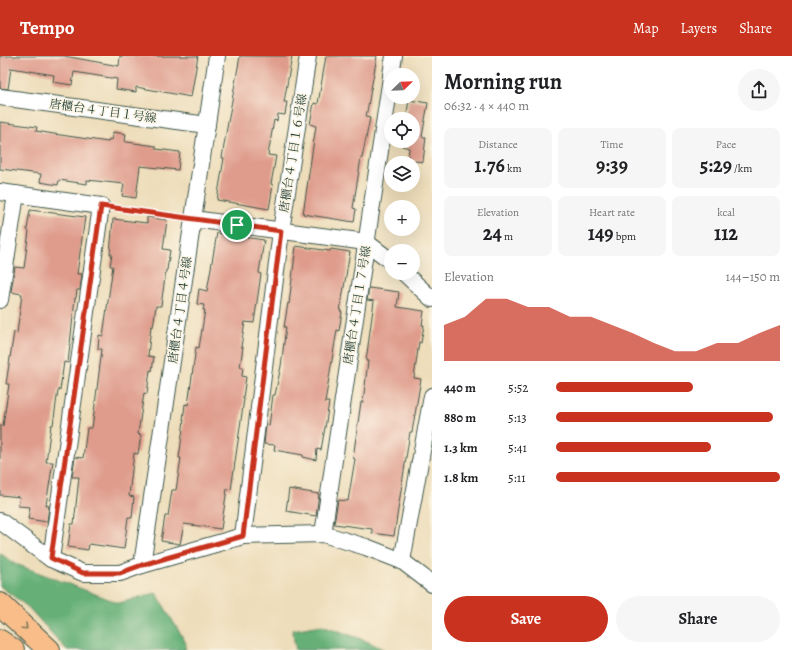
<!DOCTYPE html>
<html lang="en">
<head>
<meta charset="utf-8">
<style>
	body { margin:0; font-family:Alegreya,"Noto Serif JP",serif; background:#f6f6f6; color:#202124; height:100vh; display:flex; flex-direction:column; font-size:15px; white-space:nowrap }
	* { box-sizing:border-box; margin:0 }
	p { font-size:13px; color:#757577 }
	.icon { flex:none; width:22px; height:22px; fill:none; stroke:currentColor; stroke-width:2; stroke-linecap:round; stroke-linejoin:round }
	.map { position:relative; flex:1; overflow:hidden }
	.panel { display:flex; flex-direction:column; background:#fff; width:360px }
	.panel>* { flex:none }
	.needle { width:26px; rotate:67deg }
	.tools { position:absolute; left:384px; top:12px; display:grid; gap:8px }
	.tools a { display:grid; place-items:center; width:36px; height:36px; border-radius:50%; background:#fff; box-shadow:0 4px 16px #0002; font-size:20px }
	.pin { position:absolute; display:grid; place-items:center; width:34px; height:34px; color:#fff; margin:-17px; border:2px solid #fff; border-radius:50%; box-shadow:0 1px 4px #0007 }
	.round { display:grid; place-items:center; flex:none; width:42px; height:42px; border-radius:21px; background:#f6f6f6 }
	.overview { display:flex; align-items:center; justify-content:space-between; height:68px; padding:0 12px }
	h1 { font-size:22px; font-weight:600; line-height:30px }
	.stats { display:grid; grid-template-columns:repeat(3,1fr); gap:6px; height:68px; padding:4px 12px }
	.stats div { display:grid; align-content:center; border-radius:8px; background:#f6f6f6; text-align:center }
	.stats b { font-size:20px; font-weight:600 }
	.stats small { font-size:11px; font-weight:400 }
	.stats p { font-size:11px }
	.chart { height:112px; padding:8px 12px }
	.chart p { display:flex; justify-content:space-between }
	.chart svg { width:100%; height:72px; margin-top:4px; fill:#c8321e; opacity:.7 }
	.action { display:flex; gap:8px; margin-top:auto; padding:8px 12px }
	.action a { flex:1; height:46px; border-radius:24px; background:#c8321e; color:#fff; font-size:16px; font-weight:600; line-height:46px; text-align:center }
	.action a+a { background:#f6f6f6; color:#202124 }
	ul { padding:0 12px; list-style:none; font-size:13px }
	li { display:grid; grid-template-columns:64px 48px 1fr; align-items:center; height:30px }
	li i { height:10px; border-radius:5px; background:#c8321e }
	header { display:flex; align-items:center; gap:24px; box-sizing:border-box; height:56px; padding:0 20px; background:#c8321e; color:#fff }
	header strong { font-size:19px }
	nav { display:flex; gap:22px; margin-inline-start:auto; font-size:14px }
	main { display:flex; flex:1; min-height:0 }
	.map>svg:first-child { display:block }
	.forest { fill:#66b078; stroke:#427656 }
	.building { fill:#df9c8c }
	.lines { fill:none; stroke-linecap:round; stroke-linejoin:round }
	.street-casing { stroke:#3e5548; stroke-width:18 }
	.highway-casing { stroke:#3e5548; stroke-width:24 }
	.path { stroke:#3e5548; stroke-width:2.5; stroke-dasharray:1 3; stroke-linecap:butt }
	.street { stroke:#fff; stroke-width:16 }
	.highway { stroke:#f8bd89; stroke-width:22 }
	.oneway { stroke:#81775a }
	.route-casing { stroke:#fff; stroke-width:8 }
	.route { stroke:#c8321e; stroke-width:5 }
	.labels { text-anchor:middle; dominant-baseline:central; stroke-width:3; stroke-linejoin:round; paint-order:stroke }
	.street-label { font-size:12px; fill:#1f3d34; stroke:#fcf5e5 }
</style>
</head>
<body>
<header>
<strong>Tempo</strong>
<nav><a>Map</a><a>Layers</a><a>Share</a></nav>
</header>
<main>
<div class="map">
<svg width="432" height="594" viewBox="0 0 432 594">
	<rect width="100%" height="100%" fill="#fcf5e5"/>
	<filter id="ink" filterUnits="userSpaceOnUse"><feTurbulence type="fractalNoise" baseFrequency=".025" numOctaves="2"/><feDisplacementMap in="SourceGraphic" scale="8" xChannelSelector="R" yChannelSelector="G"/><feConvolveMatrix kernelMatrix="1 2 1 2 8 2 1 2 1" color-interpolation-filters="sRGB"/></filter>
	<filter id="wash" filterUnits="userSpaceOnUse"><feTurbulence type="fractalNoise" baseFrequency=".012" numOctaves="4" result="noise"/><feDisplacementMap in="SourceGraphic" scale="16" xChannelSelector="R" yChannelSelector="G"/><feGaussianBlur stdDeviation="0.9" result="paint"/><feColorMatrix in="noise" values="0 0 0 0 0 0 0 0 0 0 0 0 0 0 0 0 0 1.4 0 .05"/><feComposite in="paint" operator="in"/></filter>
	<g filter="url(#wash)">
		<rect width="100%" height="100%" fill="#edddba"/>
		<g class="forest">
			<polygon points="0,497 13,507 119,547 156,537 186,587 185,594 67,594 28,551 0,530"/>
			<polygon points="322,569 364,584 385,594 296,594 292,574"/>
		</g>
		<g id="blocks">
			<g class="building">
				<polygon points="0,0 64,0 119,10 120,0 198,0 191,41 136,31 136,36 116,33 117,23 74,16 72,29 53,26 54,19 11,12 8,33 0,32"/>
				<polygon points="240,0 292,0 284,46 287,46 285,59 278,58 277,65 274,64 268,99 276,100 271,128 273,129 269,153 217,144 224,102 222,102 225,83"/>
				<polygon points="326,0 377,0 366,61 370,62 362,102 361,102 353,152 356,153 354,166 303,158 316,70 310,68 314,47 318,48"/>
				<polygon points="409,44 428,47 422,81 426,81 423,106 408,104 409,92 402,90 403,85 413,85 413,63 406,63"/>
				<polygon points="0,66 37,71 36,75 54,78 108,86 109,83 112,84 113,76 126,78 125,86 127,86 156,90 156,93 180,96 178,114 140,110 136,142 122,140 124,128 87,124 87,128 59,124 58,129 40,126 41,118 0,113"/>
				<polygon points="30,154 85,161 77,218 82,218 80,234 77,234 76,242 75,242 68,307 64,306 60,334 58,334 53,369 51,369 46,406 53,406 46,449 49,450 47,466 28,463 30,451 18,450 20,441 0,439 0,370 3,370 9,328 6,328 14,276 17,277 22,238 11,236 15,211 24,212 29,175 27,174"/>
				<polygon points="147,161 167,164 163,193 170,194 167,214 166,214 161,250 156,250 153,271 151,270 148,300 154,301 152,315 150,314 147,338 144,337 138,378 141,379 138,398 134,397 129,440 134,441 132,462 128,461 124,493 89,488 88,494 68,491 71,468 74,468 79,421 72,421 75,401 83,402 87,372 92,372 102,293 98,293 99,279 103,280 113,210 110,210 112,198 110,198 113,163 147,167"/>
				<polygon points="217,177 264,184 259,217 261,218 254,267 245,266 241,291 243,291 240,311 243,311 242,320 246,321 243,342 244,343 231,434 227,433 221,473 184,468 180,488 161,485 165,460 168,460 172,434 176,434 181,402 179,402 184,364 183,364 185,348 188,349 196,291 199,292 205,254 203,254 204,249 197,248 199,233 207,235"/>
				<polygon points="296,190 330,195 331,193 350,196 340,255 342,256 339,275 337,274 325,346 329,346 326,366 321,394 317,393 316,404 303,401 303,399 274,394 275,389 264,388 266,369 269,370 273,339 275,339 281,310 286,271 284,271 288,247 289,248"/>
				<polygon points="369,232 399,236 397,251 424,255 422,269 424,269 421,287 419,286 414,322 421,323 412,376 410,376 394,480 372,477 372,473 334,468 338,444 348,445 355,403 353,402 361,346 363,346 368,305 366,305 374,245 367,244"/>
				<polygon points="289,433 319,438 316,460 286,455"/>
			</g>
		</g>
	</g>
	<g filter="url(#ink)">
		<use href="#blocks" fill-opacity="0" stroke="#3e5548" stroke-width="1"/>
		<g class="lines">
			<g class="street-casing">
				<g id="street">
					<polyline points="391,19 394,0"/>
					<polyline points="0,41 207,69"/>
					<polyline points="0,136 101,150 51,503"/>
					<polyline points="193,163 366,186 391,205"/>
					<polyline points="404,217 432,243"/>
					<polyline points="0,244 16,138"/>
					<polyline points="0,465 51,503 83,517 120,517 142,509 243,480 323,478 366,491 402,505 432,528"/>
					<polyline points="323,478 391,21"/>
					<polyline points="243,480 281,175 308,0"/>
					<polyline points="402,505 432,340"/>
					<polyline points="142,509 217,0"/>
				</g>
			</g>
			<g class="highway-casing">
				<g id="highway">
					<polyline points="0,548 49,594"/>
					<polyline points="0,585 13,594"/>
				</g>
			</g>
			<polyline class="path" points="116,152 178,161"/>
			<use href="#street" class="street"/>
			<use href="#highway" class="highway"/>
		</g>
		<defs><path id="oneway-chevron" d="M-2-3.5L2.5 0L-2 3.5" fill="none" stroke-width="1.6" stroke-linecap="round" stroke-linejoin="round"/></defs>
		<use class="oneway" href="#oneway-chevron" transform="translate(25 571) rotate(43)"/>
	</g>
	<g class="lines" filter="url(#ink)">
		<g class="route-casing">
			<polygon id="route" points="101,150 281,175 243,480 142,509 120,517 83,517 51,502"/>
		</g>
		<use href="#route" class="route"/>
	</g>
	<g class="labels">
		<g class="street-label">
			<text transform="translate(103 55) rotate(8)">唐櫃台４丁目１号線</text>
			<text transform="translate(293 97) rotate(-81)">唐櫃台４丁目１６号線</text>
			<text transform="translate(357 249) rotate(-81)">唐櫃台４丁目１７号線</text>
			<text transform="translate(180 254) rotate(-82)">唐櫃台４丁目４号線</text>
		</g>
	</g>
</svg>
<div class="tools">
<a><svg class="needle" viewBox="-14 -14 28 28"><path d="M0-13l5 13h-10z" fill="#e53935"/><path d="M0 13l5-13h-10z" fill="#757577"/></svg></a>
<a><svg class="icon" aria-label="locate" viewBox="0 0 24 24"><circle cx="12" cy="12" r="6"/><path d="M12 2v4M12 18v4M2 12h4M18 12h4"/></svg></a>
<a><svg class="icon" aria-label="layers" viewBox="0 0 24 24"><path d="M12 4l9 5-9 5-9-5zM3 14l9 5 9-5"/></svg></a>
<a>+</a>
<a>−</a>
</div>
<div class="pin" style="left:237px;top:169px;background:#1e9e55"><svg class="icon" aria-label="arrive" viewBox="0 0 24 24"><path d="M6 21V4h12l-3 4 3 4H6"/></svg></div>
</div>
<section class="panel">
<div class="overview"><div><h1>Morning run</h1><p>06:32 · 4 × 440 m</p></div><a class="round"><svg class="icon" aria-label="share" viewBox="0 0 24 24"><path d="M12 15V3M7 8l5-5 5 5M5 13v7h14v-7"/></svg></a></div>
<div class="stats">
<div><p>Distance</p><b>1.76<small> km</small></b></div>
<div><p>Time</p><b>9:39</b></div>
<div><p>Pace</p><b>5:29<small> /km</small></b></div>
</div>
<div class="stats">
<div><p>Elevation</p><b>24<small> m</small></b></div>
<div><p>Heart rate</p><b>149<small> bpm</small></b></div>
<div><p>kcal</p><b>112</b></div>
</div>
<div class="chart"><p><span>Elevation</span>144–150 m</p>
<svg viewBox="0 0 160 44" preserveAspectRatio="none"><path d="M0 44V22L10 17L20 6L30 6L40 11L50 11L60 17L70 17L80 22L90 27L100 33L110 38L120 38L130 33L140 33L150 27L160 22V44z"/></svg>
</div>
<ul>
<li><b>440 m</b>5:52<i style="width:61%"></i></li>
<li><b>880 m</b>5:13<i style="width:97%"></i></li>
<li><b>1.3 km</b>5:41<i style="width:69%"></i></li>
<li><b>1.8 km</b>5:11<i style="width:100%"></i></li>
</ul>
<div class="action"><a>Save</a><a>Share</a></div>
</section>
</main>
</body>
</html>
